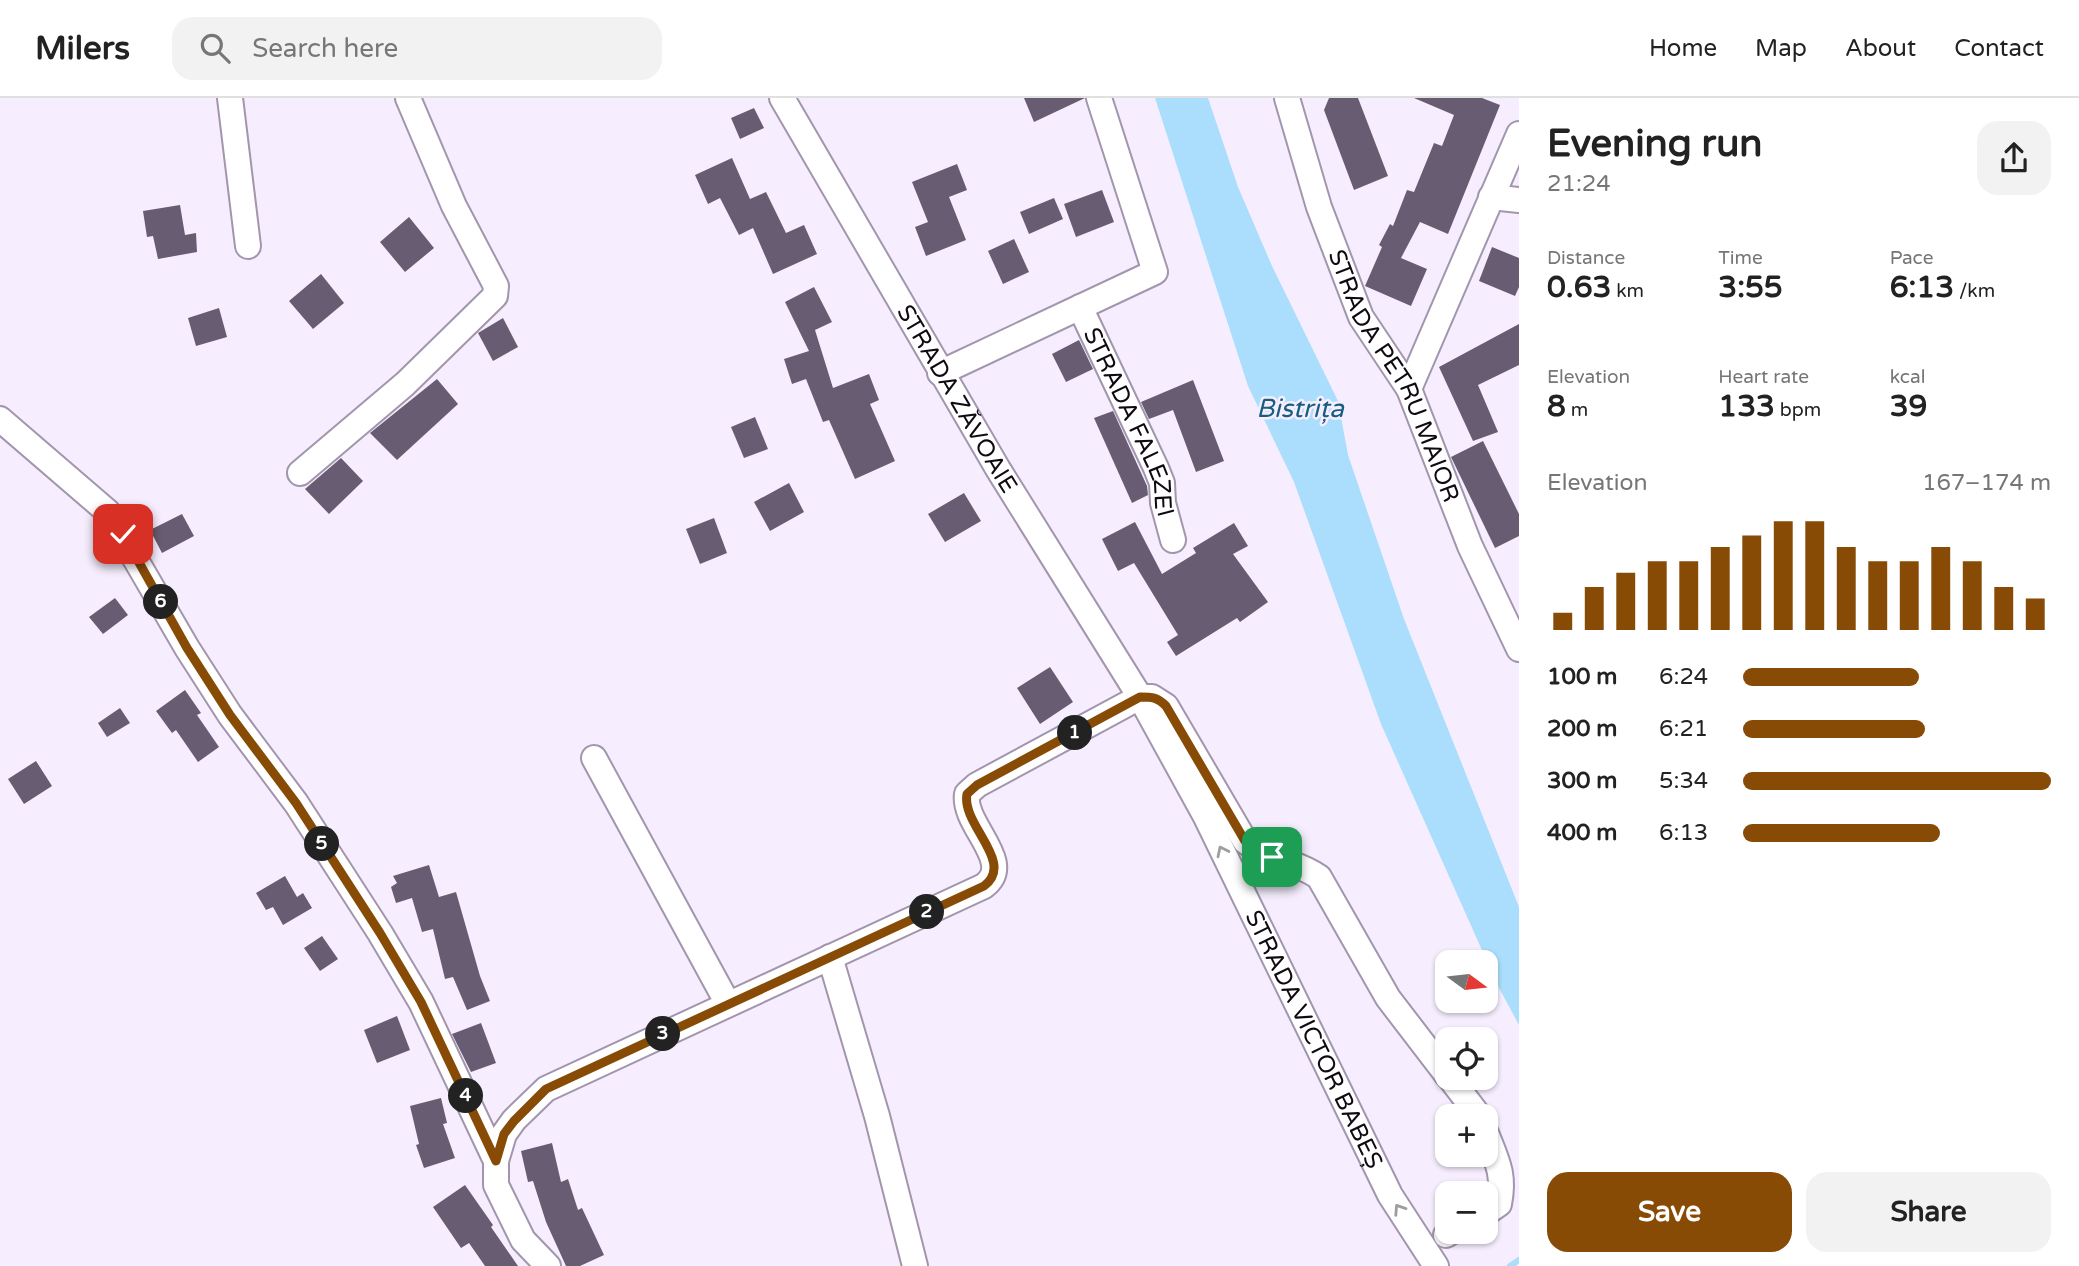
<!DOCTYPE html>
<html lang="en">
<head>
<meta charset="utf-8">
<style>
	body { margin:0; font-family:"Varela Round",sans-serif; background:#f2f2f2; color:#222; height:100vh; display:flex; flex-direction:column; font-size:26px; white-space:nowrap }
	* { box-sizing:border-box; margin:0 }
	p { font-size:23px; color:#767676 }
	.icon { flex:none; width:38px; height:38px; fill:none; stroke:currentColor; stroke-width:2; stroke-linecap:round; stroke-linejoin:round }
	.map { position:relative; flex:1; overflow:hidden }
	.details { display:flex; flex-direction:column; background:#fff; width:560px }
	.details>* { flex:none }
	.needle { width:46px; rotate:105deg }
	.buttons { position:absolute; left:1435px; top:852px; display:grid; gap:14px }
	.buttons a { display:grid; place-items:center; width:63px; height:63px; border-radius:14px; background:#fff; box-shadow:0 2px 5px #0004; font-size:35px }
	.pin { position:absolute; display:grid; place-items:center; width:60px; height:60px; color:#fff; margin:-30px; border-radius:14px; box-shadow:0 4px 10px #0006 }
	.km { position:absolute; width:35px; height:35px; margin:-18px; border-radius:50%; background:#222; color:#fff; font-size:19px; line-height:35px; text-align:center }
	.round { display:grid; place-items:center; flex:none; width:74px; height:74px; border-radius:21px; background:#f2f2f2 }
	.head { display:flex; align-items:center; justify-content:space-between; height:119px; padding:0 28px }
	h1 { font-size:38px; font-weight:700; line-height:52px }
	.stats { display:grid; grid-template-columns:repeat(3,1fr); gap:10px; height:119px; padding:7px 28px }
	.stats div { display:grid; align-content:center }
	.stats b { font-size:30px; font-weight:700 }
	.stats small { font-size:19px; font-weight:400 }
	.stats p { font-size:19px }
	.chart { height:196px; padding:14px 28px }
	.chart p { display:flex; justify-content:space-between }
	.chart svg { width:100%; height:126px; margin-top:7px; stroke:#874b06; stroke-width:6 }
	.cta { display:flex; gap:14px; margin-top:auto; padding:14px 28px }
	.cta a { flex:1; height:80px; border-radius:21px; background:#874b06; color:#fff; font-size:28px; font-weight:700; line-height:80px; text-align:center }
	.cta a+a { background:#f2f2f2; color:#222 }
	ul { padding:0 28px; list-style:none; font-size:23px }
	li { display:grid; grid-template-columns:112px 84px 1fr; align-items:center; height:52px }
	li i { height:18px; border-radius:9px; background:#874b06 }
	header { display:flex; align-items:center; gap:42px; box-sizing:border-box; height:98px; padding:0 35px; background:#fff; border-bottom:2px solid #e0e0e0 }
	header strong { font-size:33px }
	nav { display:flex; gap:38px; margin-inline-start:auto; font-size:24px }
	.search { width:490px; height:63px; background:#f2f2f2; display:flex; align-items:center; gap:18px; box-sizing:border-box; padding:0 24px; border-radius:21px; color:#767676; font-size:26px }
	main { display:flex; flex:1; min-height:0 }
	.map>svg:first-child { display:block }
	.water { fill:#aadefc }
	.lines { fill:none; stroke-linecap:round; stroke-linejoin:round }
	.stream { stroke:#aadefc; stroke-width:6 }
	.building { fill:#685c72 }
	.minor-casing { stroke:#a295ad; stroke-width:28 }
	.minor { stroke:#fff; stroke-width:24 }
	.oneway { stroke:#9f9da0 }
	.route-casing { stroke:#fff; stroke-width:14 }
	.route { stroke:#874b06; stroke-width:9 }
	.labels { text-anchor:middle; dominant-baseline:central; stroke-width:5; stroke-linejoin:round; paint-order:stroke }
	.street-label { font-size:24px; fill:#0f0a12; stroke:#f6eefe }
	.water-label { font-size:26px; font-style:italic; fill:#175e80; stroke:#f6eefe }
</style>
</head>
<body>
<header>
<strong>Milers</strong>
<div class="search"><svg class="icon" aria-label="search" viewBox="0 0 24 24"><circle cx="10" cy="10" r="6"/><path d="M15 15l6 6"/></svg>Search here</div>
<nav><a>Home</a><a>Map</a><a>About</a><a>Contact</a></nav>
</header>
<main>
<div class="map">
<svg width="1519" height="1168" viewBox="0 0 1519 1168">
	<rect width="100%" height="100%" fill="#f6eefe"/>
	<polygon class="water" points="1155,0 1208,0 1238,89 1272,168 1338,303 1348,357 1404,521 1519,809 1519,927 1498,888 1381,626 1294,384 1248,288"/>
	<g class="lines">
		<polyline class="stream" points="1510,1168 1519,1162"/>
	</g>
	<g class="building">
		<polygon points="1024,0 1085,0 1034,24"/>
		<polygon points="1329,0 1358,0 1388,78 1354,92 1324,12"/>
		<polygon points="1414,0 1482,0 1500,7 1448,136 1420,124 1401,160 1427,171 1411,208 1365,188 1382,149 1379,147 1390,126 1393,128 1407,92 1414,94 1434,45 1442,48 1454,17"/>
		<polygon points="754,10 764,30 740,41 731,20"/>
		<polygon points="732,60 750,101 766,94 786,135 804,127 817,156 773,176 753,130 739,137 720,100 708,106 695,77"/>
		<polygon points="957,66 967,92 949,99 966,142 926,158 915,129 928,124 912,84"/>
		<polygon points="1102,92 1114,124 1076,139 1064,106"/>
		<polygon points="1054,100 1063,121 1029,136 1020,114"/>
		<polygon points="180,107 185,137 196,135 197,154 158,161 153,138 147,139 143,113"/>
		<polygon points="409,119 434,150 405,174 380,144"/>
		<polygon points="1014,141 1029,174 1003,186 988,153"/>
		<polygon points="1492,149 1519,160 1519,189 1515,198 1479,183"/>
		<polygon points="321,176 344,205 313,231 289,203"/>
		<polygon points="814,189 832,224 815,232 833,290 869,276 879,302 870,306 895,363 855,381 829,322 823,324 806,281 792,286 784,261 809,253 785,204"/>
		<polygon points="219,210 227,239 196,248 188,220"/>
		<polygon points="503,220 518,249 493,263 478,235"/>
		<polygon points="1519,226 1519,267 1478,287 1498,334 1473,343 1439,269"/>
		<polygon points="1079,242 1093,271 1066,284 1052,256"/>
		<polygon points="437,281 458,306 397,362 370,335"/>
		<polygon points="1193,282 1224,363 1196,374 1173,312 1149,321 1141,304"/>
		<polygon points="1113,313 1147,388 1148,397 1132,405 1094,320"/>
		<polygon points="755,319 768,351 744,360 731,329"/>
		<polygon points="1483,343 1519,416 1519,438 1495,450 1451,359"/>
		<polygon points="341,360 363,383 329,416 305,391"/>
		<polygon points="789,385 804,414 770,433 754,404"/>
		<polygon points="964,395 981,423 945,444 928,416"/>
		<polygon points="182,416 194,438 162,455 150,432"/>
		<polygon points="714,420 727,455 700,466 686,431"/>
		<polygon points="1135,424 1162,476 1196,455 1193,450 1234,425 1248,448 1233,456 1268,504 1240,524 1237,520 1176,558 1167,544 1178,537 1134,465 1118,473 1102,441"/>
		<polygon points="115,500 128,517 103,536 89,519"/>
		<polygon points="1050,569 1073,604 1040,626 1017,590"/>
		<polygon points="185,592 201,615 197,617 219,649 198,664 176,632 172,635 156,613"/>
		<polygon points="120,610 130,625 107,639 98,625"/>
		<polygon points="36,663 52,688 24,706 8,681"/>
		<polygon points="429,767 439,799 456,794 480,878 490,903 467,912 453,879 445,881 433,831 422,834 412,800 396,805 391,789 397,785 393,778"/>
		<polygon points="285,778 297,799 303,795 312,810 283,827 273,809 266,812 256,795"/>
		<polygon points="322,838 338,861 320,873 304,850"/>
		<polygon points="397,918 410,952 377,965 364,932"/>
		<polygon points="481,925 496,965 471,974 452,936"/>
		<polygon points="441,1000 447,1025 443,1026 455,1060 424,1070 416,1047 419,1046 410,1008"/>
		<polygon points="552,1045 561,1084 568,1081 578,1112 582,1110 604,1157 580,1168 566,1168 546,1124 533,1083 528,1084 521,1053"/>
		<polygon points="465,1087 493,1127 491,1129 518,1168 485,1168 469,1145 461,1150 433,1109"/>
	</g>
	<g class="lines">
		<g class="minor-casing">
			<g id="minor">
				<polyline points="230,0 248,148"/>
				<path id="s1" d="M782 0 998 371 1140 599 1206 719 1390 1097 1436 1168"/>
				<path id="s2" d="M1287 0 1319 109 1361 219 1409 291 1470 448 1519 551"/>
				<polyline points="1491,99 1519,102"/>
				<path id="s3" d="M1080 209 1156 370 1162 385 1163 405 1173 442"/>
				<polyline points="940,275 1155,174 1099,0"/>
				<polyline points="1409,291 1519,36"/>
				<polyline points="0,321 108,414 187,550 230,617 296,705 380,835 421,904 496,1063"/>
				<polyline points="300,375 405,286 495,198 496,188 454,108 408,0"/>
				<polyline points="594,660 728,906"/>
				<polyline points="830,859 877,1018 915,1168"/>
				<polyline points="1450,980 1479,1018"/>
				<path d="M1486 1035C1497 1063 1505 1076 1499 1106L1486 1115"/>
				<polyline points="1446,1137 1451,1134"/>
				<path d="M548 1168 523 1142 496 1087V1063L504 1036 514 1022 546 991 984 788C1016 764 962 727 967 696L977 687 1140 599H1152L1166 608 1245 743C1267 761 1296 763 1319 779L1388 900 1447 977"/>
			</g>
		</g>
		<use href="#minor" class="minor"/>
	</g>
	<defs><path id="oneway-chevron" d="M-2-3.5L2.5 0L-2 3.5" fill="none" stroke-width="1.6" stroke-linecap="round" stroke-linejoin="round" transform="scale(1.75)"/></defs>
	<g class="oneway">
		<use href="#oneway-chevron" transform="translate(1222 753) rotate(-116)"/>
		<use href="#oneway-chevron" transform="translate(1399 1111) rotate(-123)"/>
	</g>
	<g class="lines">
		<g class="route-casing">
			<path id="route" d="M123 436 187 550 230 617 296 705 380 835 421 904 496 1063 504 1036 514 1023 546 991 984 788C1016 764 961 727 967 696L977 687 1140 599C1152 599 1157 599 1166 608L1245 743 1254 751 1272 759"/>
		</g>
		<use href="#route" class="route"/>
	</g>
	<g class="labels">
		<g class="street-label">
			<text stroke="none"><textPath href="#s2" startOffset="299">STRADA PETRU MAIOR</textPath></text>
			<text stroke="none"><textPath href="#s1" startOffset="348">STRADA ZĂVOAIE</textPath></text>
			<text stroke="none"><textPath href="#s3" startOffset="126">STRADA FALEZEI</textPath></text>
			<text stroke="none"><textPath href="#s1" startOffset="1082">STRADA VICTOR BABEȘ</textPath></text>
		</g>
		<g class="water-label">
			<text x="1300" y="310">Bistrița</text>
		</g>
	</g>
</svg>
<div class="buttons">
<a><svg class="needle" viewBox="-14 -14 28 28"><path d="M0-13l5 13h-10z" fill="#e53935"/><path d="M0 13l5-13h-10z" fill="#767676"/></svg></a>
<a><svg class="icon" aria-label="locate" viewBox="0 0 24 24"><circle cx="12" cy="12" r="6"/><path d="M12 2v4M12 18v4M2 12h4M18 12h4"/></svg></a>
<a>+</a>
<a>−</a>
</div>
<div class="pin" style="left:1272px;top:759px;background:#1e9e55"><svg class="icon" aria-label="arrive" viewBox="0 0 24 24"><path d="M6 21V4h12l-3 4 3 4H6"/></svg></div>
<div class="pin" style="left:123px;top:436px;background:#d93025"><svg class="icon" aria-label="check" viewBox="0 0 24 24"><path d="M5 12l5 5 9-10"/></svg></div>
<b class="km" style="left:1075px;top:635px">1</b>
<b class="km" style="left:927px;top:814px">2</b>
<b class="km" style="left:663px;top:936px">3</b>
<b class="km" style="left:466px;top:998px">4</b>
<b class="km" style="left:322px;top:746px">5</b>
<b class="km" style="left:161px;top:504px">6</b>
</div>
<section class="details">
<div class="head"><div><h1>Evening run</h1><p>21:24</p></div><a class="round"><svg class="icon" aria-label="share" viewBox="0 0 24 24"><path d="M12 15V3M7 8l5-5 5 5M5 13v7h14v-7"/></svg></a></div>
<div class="stats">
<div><p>Distance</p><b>0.63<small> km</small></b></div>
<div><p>Time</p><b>3:55</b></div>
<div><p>Pace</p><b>6:13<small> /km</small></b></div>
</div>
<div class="stats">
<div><p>Elevation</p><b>8<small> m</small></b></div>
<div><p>Heart rate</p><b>133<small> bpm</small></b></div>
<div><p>kcal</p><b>39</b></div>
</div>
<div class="chart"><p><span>Elevation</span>167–174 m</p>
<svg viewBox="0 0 160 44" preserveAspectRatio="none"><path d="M5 44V38M15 44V29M25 44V24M35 44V20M45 44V20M55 44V15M65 44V11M75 44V6M85 44V6M95 44V15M105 44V20M115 44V20M125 44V15M135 44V20M145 44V29M155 44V33"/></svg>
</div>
<ul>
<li><b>100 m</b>6:24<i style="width:57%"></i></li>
<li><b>200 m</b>6:21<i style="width:59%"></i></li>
<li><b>300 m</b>5:34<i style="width:100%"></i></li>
<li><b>400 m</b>6:13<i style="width:64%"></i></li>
</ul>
<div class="cta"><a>Save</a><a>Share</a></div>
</section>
</main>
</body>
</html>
